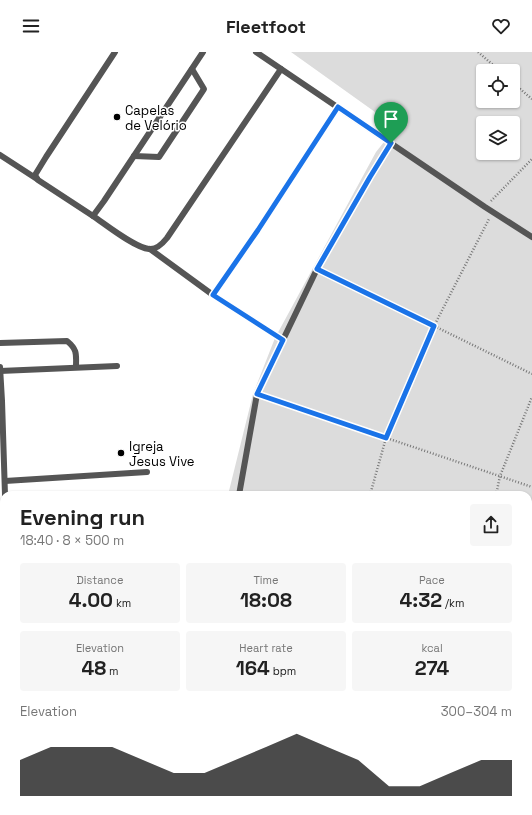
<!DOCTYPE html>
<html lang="en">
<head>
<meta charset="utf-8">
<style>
	body { margin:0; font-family:"Space Grotesk",sans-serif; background:#f6f6f6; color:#222; height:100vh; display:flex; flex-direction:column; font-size:15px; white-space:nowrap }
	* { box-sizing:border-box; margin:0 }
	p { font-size:13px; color:#767676 }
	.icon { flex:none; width:22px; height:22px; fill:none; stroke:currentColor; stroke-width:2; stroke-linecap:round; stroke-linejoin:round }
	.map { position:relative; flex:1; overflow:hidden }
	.panel { position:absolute; left:0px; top:439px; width:532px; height:324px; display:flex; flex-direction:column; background:#fff; border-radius:12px 12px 0 0; box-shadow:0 1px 3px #0004 }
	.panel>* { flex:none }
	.tools { position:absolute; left:476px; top:12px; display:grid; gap:8px }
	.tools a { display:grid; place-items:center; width:44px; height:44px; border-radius:4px; background:#fff; box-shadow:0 1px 3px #0004; font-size:20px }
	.pin { position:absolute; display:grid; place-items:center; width:34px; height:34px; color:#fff; margin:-41px -17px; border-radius:50% 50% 50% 0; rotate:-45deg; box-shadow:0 0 4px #0007 }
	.pin .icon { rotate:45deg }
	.round { display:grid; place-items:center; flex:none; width:42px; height:42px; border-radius:4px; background:#f6f6f6 }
	.head { display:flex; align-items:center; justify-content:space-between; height:68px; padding:0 20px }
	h1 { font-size:22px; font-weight:600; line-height:30px }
	.figures { display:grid; grid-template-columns:repeat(3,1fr); gap:6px; height:68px; padding:4px 20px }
	.figures div { display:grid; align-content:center; border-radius:4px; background:#f6f6f6; text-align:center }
	.figures b { font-size:20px; font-weight:600 }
	.figures small { font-size:11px; font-weight:400 }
	.figures p { font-size:11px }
	.chart { height:112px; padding:8px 20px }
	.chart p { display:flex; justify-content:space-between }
	.chart svg { width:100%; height:72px; margin-top:4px; fill:#000; opacity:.7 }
	header { display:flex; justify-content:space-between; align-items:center; height:52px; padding:0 20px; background:#fff; font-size:18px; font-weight:600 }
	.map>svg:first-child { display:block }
	.green { fill:#dcdcdc; fill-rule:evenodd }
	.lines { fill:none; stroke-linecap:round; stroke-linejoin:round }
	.path { stroke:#777; stroke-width:2.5; stroke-dasharray:1 2; stroke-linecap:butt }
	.service { stroke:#555; stroke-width:6 }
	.route-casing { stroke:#fff; stroke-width:8 }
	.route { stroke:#1a73e8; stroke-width:5 }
	.poi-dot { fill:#000; stroke:#fff; stroke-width:1.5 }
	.labels { text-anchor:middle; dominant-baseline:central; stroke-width:3; stroke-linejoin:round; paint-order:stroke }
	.poi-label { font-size:13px; fill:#000; stroke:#fff; text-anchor:start }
</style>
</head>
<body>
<header><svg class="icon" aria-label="menu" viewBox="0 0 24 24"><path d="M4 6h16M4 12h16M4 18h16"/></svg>Fleetfoot<svg class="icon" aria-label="heart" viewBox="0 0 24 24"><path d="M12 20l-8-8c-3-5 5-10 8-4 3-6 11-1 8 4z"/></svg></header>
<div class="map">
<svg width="532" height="763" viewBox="0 0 532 763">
	<rect width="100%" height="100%" fill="#fff"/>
	<path class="green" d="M291 0H532V763H205L204 759H528V443H228L253 342 275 286 376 100 396 75ZM483 19H513V49H483ZM483 71H513V101H483Z"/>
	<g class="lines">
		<g class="path">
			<polyline points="478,0 500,19"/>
			<polyline points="513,31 532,47"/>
			<polyline points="491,149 532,107"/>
			<polyline points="324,220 532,322"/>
			<polyline points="265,345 532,435"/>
			<polyline points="370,443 386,386 434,274 489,167"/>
			<polyline points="496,443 500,424 532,345"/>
			<polyline points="528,541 532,542"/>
			<polyline points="528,645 532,645"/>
			<polyline points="528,750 532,750"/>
			<polyline points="459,759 459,763"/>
			<polyline points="278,763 356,759"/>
		</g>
		<g class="service">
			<polyline points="115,0 46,105 35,123 38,128 93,164 104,149 203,0"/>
			<polyline points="256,0 485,155 532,185"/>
			<polyline points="0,103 37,127"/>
			<polyline points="134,104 159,105 204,37 192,17"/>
			<path d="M93 164C105 172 135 196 149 197 156 198 163 191 167 186L281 17"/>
			<polyline points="150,197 213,243 283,288"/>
			<polyline points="213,243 258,178 338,55"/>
			<path d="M0 291 67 289C78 298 76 303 76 315"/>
			<polyline points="0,315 2,349 5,443"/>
			<polyline points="0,319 117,314"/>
			<polyline points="5,429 147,420"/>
			<polyline points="239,443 257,342 317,217 370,125 391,91"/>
			<polyline points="0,515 4,514"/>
			<polyline points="29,759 29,763 36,759"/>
			<polyline points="210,759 211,763"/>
		</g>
	</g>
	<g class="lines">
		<g class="route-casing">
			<polygon id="route" points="338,55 391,91 370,125 317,217 434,274 386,386 257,342 283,288 213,243 258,178"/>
		</g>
		<use href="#route" class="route"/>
	</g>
	<g class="poi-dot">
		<circle cx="117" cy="65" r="4"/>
		<circle cx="121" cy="401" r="4"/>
	</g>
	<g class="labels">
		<g class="poi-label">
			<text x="125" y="58">Capelas<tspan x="125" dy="15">de Velório</tspan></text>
			<text x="129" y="394">Igreja<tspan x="129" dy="15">Jesus Vive</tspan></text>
		</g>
	</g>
</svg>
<div class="tools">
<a><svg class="icon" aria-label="locate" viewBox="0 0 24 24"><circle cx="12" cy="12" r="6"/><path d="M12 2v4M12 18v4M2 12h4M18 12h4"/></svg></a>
<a><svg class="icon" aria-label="layers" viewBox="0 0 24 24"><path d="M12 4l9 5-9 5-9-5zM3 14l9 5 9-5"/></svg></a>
</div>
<div class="pin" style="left:391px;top:91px;background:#1e9e55"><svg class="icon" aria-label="arrive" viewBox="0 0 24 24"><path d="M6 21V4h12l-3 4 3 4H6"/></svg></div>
<section class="panel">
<div class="head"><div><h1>Evening run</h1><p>18:40 · 8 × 500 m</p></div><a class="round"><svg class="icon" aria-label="share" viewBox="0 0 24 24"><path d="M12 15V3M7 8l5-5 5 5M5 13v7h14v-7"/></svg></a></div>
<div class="figures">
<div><p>Distance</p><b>4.00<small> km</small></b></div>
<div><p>Time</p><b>18:08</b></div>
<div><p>Pace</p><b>4:32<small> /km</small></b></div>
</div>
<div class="figures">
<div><p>Elevation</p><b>48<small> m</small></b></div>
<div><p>Heart rate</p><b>164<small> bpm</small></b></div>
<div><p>kcal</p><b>274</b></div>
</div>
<div class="chart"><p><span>Elevation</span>300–304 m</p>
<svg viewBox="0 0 160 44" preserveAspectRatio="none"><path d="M0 44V22L10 14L20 14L30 14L40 22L50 30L60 30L70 22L80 14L90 6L100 14L110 22L120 38L130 38L140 30L150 22L160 22V44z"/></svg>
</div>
</section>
</div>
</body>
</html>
